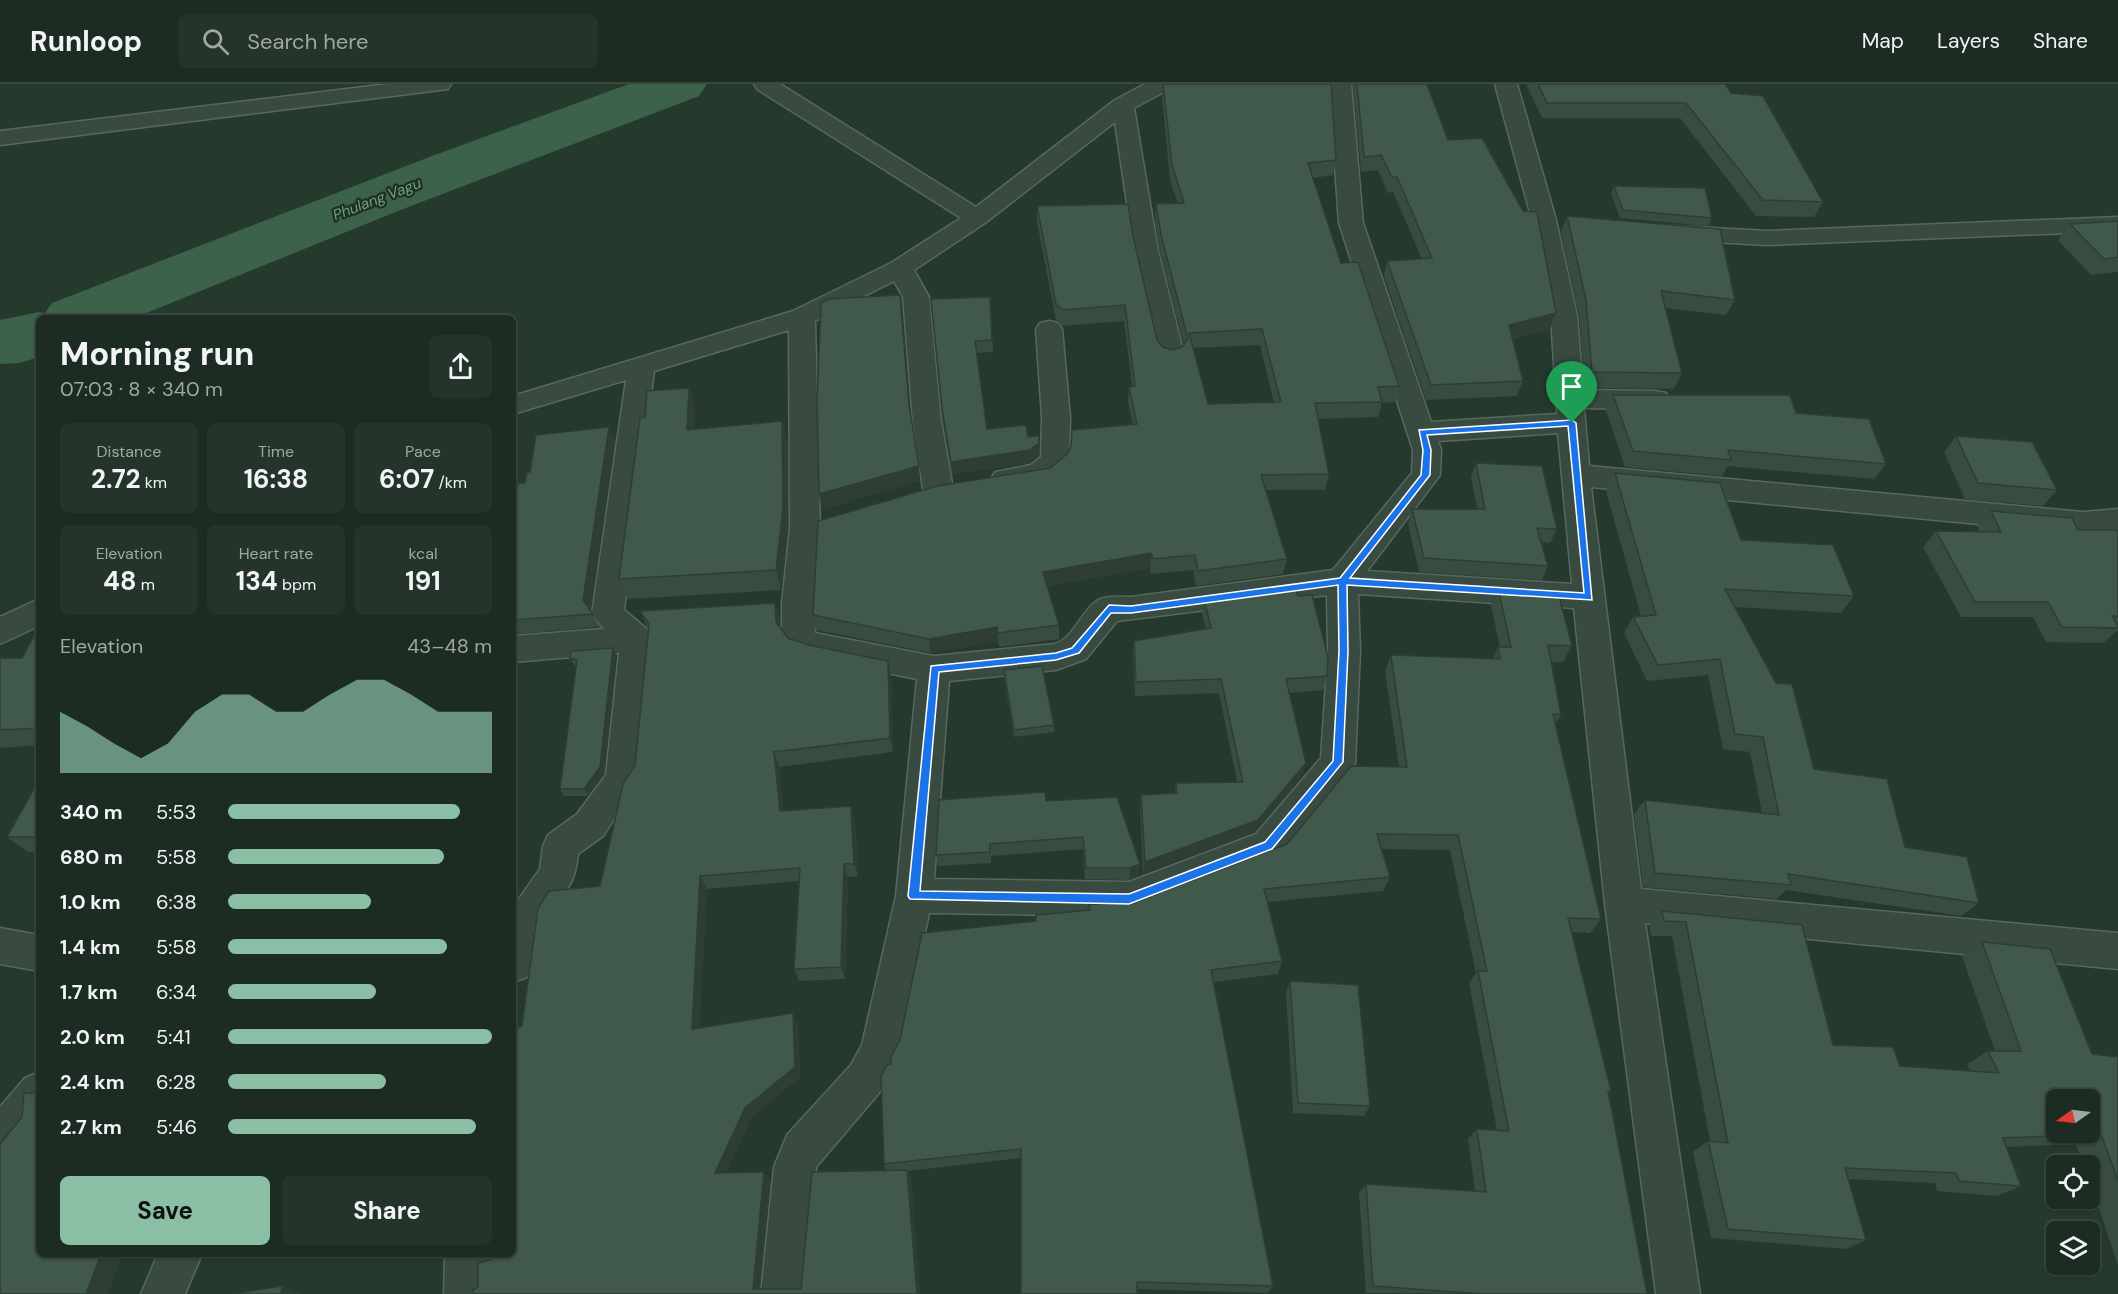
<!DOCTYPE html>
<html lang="en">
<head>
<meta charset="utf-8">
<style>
	body { margin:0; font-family:"DM Sans",sans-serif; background:#25342a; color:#f1f3f6; height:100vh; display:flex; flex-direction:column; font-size:22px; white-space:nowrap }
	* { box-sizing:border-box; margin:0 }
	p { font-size:20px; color:#a0a7a5 }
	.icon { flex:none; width:33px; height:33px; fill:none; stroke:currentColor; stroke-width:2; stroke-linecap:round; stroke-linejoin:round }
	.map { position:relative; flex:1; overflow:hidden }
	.side { position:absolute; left:36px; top:231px; width:480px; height:942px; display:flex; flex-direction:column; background:#1c2c22; border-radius:9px; box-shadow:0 2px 4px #0004,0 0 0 2px #3a4840 }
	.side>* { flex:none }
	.needle { width:39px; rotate:256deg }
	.buttons { position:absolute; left:2046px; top:1005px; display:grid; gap:12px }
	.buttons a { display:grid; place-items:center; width:54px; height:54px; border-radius:9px; background:#1c2c22; box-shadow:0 2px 4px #0004,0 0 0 2px #3a4840; font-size:30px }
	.pin { position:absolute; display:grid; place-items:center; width:51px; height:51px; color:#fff; margin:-62px -26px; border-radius:50% 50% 50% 0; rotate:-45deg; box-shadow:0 0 6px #0007 }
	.pin .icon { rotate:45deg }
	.round { display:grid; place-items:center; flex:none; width:63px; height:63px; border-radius:9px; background:#25342a }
	.overview { display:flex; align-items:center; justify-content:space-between; height:102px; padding:0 24px }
	h1 { font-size:33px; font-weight:700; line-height:45px }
	.metrics { display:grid; grid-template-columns:repeat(3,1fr); gap:9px; height:102px; padding:6px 24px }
	.metrics div { display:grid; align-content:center; border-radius:9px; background:#25342a; text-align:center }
	.metrics b { font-size:26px; font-weight:700 }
	.metrics small { font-size:16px; font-weight:400 }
	.metrics p { font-size:16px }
	.chart { height:168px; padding:12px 24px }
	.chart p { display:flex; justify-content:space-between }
	.chart svg { width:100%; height:108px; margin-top:6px; fill:#8abfa5; opacity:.7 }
	.primary-button { display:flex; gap:12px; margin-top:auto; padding:12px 24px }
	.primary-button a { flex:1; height:69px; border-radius:9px; background:#8abfa5; color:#111; font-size:24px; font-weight:700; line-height:69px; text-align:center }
	.primary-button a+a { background:#25342a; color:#f1f3f6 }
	ul { padding:0 24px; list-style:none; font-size:20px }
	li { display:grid; grid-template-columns:96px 72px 1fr; align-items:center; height:45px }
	li i { height:15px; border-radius:8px; background:#8abfa5 }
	header { display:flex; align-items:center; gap:36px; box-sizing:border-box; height:84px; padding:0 30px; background:#1c2c22; border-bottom:2px solid #3a4840 }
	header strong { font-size:28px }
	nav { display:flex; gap:33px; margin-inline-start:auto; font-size:21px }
	.search { width:420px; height:54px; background:#25342a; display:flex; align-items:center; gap:15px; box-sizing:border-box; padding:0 21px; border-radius:9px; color:#a0a7a5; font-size:22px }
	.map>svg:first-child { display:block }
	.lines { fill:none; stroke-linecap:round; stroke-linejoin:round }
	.river { fill:#3c624b; fill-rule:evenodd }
	.street-casing { stroke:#57685e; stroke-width:3 }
	.street { fill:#394a40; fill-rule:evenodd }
	.wall { fill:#384d40; fill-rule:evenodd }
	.shaded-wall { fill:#2e3e34 }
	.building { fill:#41594b; stroke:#2e3e34; stroke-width:1.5; fill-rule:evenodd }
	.route { fill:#1a73e8; stroke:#fff; stroke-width:1.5; fill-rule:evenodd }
	.labels { text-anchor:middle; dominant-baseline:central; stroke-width:4.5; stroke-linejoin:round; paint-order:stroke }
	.far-water-label { font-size:15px; font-style:italic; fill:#70a184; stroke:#1e2f25 }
</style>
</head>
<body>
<header>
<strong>Runloop</strong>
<div class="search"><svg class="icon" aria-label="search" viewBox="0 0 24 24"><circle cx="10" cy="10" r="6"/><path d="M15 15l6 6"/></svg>Search here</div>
<nav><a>Map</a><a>Layers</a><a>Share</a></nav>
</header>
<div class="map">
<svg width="2118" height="1210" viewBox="0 0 2118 1210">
	<rect width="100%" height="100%" fill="#253a2d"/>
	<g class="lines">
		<polygon class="river" points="629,0 707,0 699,12 398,127 134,234 39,234 39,273 19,279 0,280 0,236 39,228 45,229 52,219 432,72"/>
		<g class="street-casing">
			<g id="street">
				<polygon points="388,0 451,0 448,5 0,61 0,47"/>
				<path d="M754 0H780L976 123 1115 16 1145 0H1172L1169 5 1134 24 1158 167 1184 271 1180 277 1171 280 1162 277 1158 271 1134 167 1115 38 985 139 914 186 929 213 941 337 953 405 948 412 938 415 928 412 923 405 913 337 903 213 894 197 815 237 820 444 814 519 815 549 934 572 1055 560C1075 553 1080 528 1098 516 1107 511 1121 513 1131 513L1333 486 1412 389 1413 366 1339 139 1329 0H1351L1363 139 1431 338 1557 330 1551 232 1532 136 1495 0H1517L1556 136 1577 232 1583 306 1656 307 1666 309 1670 316 1666 323 1656 325 1584 324 1589 382 2083 428 2118 425V447L2083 450 1591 403 1641 805 2118 849V885L1645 839 1700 1210H1656L1605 820 1574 524 1358 510 1360 567 1355 679 1350 689 1282 772 1129 832 929 829 901 967 879 1009 816 1083 805 1210H761L774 1083 787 1051 851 981 862 961 896 812 917 595 813 574 793 567 782 552V519L790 444 789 246 654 287 624 526 648 546 653 555 640 695 603 752 578 770C574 809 561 806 546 835 537 853 535 874 527 893L513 898V823L540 785 543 762 548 751 577 730 606 691 619 569 513 578V552L604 545 592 530 626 296 513 330V312L793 227 891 179 961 134 757 5ZM1558 349 1572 500 1367 487 1440 391 1441 366 1438 357ZM1327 511 1328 567 1321 674 1256 750 1129 798 934 795 949 597 1056 586 1086 575 1117 537Z"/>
				<polygon points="2118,133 2118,147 1767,161 1676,156 1667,154 1664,149 1667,144 1676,142 1767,147"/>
				<polygon points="1049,237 1058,239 1062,245 1070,334 1069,377 1065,384 1049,397 1005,405 995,402 991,395 995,388 1031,381 1041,373 1042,334 1036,245 1040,239"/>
				<polygon points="39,515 39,542 0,560 0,533"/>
				<polygon points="0,844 39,851 39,887 0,880"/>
				<polygon points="39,988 39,1040 15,1071 0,1077 0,1023 25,994"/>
				<polygon points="158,1170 202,1170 185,1210 141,1210"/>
				<polygon points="445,1170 489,1170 488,1210 444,1210"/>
			</g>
		</g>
		<use href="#street" class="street"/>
	</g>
	<g class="wall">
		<path d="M1163 0H1331L1336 76 1333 91 1313 94 1341 179 1399 302 1395 318 1382 319 1378 333 1318 335 1329 390 1325 406H1266L1287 475 1283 490 1196 502 1193 486 1151 490 1150 484 1047 502 1059 541V555L999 563 998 557 931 569 816 546 813 531 1050 384 1133 341 1128 318 1129 303 1132 302 1124 237 1063 242 1056 236 1037 138V122L1133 152 1157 256 1163 263 1172 266 1182 263 1184 261 1160 167 1155 136 1156 120 1178 119 1170 97 1162 12ZM1260 261 1274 319 1208 320 1193 264Z"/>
		<polygon points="1353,0 1427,0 1448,56 1556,229 1550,245 1513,255 1523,297 1517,312 1426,316 1384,192 1387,177 1422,175 1393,108 1388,109 1378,86 1361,88"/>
		<polygon points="1526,0 1725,0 1731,9 1823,118 1814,133 1756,132 1680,34 1542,34"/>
		<polygon points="1614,102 1712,134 1708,142 1620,134 1611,110"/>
		<polygon points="1567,132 1735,216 1726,231 1665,224 1682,289 1674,305 1585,304 1579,232 1561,148"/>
		<polygon points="2118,137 2118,188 2091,191 2058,156 2070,140"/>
		<polygon points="990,213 993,268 976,269 987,345 1028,353 1039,372 1030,379 952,390 943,337 931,215"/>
		<polygon points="689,304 695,324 694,345 782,337 787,358 788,444 781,506 628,515 619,495 645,333"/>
		<polygon points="1613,311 1796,329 1886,380 1874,395 1728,382 1722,392 1625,383 1606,326"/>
		<polygon points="1956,352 2057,406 2043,422 1965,415 1944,368"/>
		<polygon points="615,358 590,526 600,543 513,550 513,400 525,399 530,388"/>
		<polygon points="1476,379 1557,445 1550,459 1542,458 1548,482 1542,496 1419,488 1408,440 1412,425 1477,425 1471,393"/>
		<polygon points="1615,389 1741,456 1854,512 1841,529 1734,523 1814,685 1905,763 1979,819 1961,832 1786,806 1777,815 1643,803 1634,730 1645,716 1762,729 1750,668 1723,665 1708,591 1647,597 1624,549 1633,533 1641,532 1606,407"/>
		<polygon points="1991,427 2078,446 2118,446 2118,547 2117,547 2103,559 2046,558 2033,533 1961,533 1923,463 1936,447 1980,448 1977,442"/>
		<polygon points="1498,504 1572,562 1563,578 1551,578 1561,631 1555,640 1601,835 1590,849 1571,848 1611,1007 1609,1009 1647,1210 1366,1209 1359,1109 1366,1100 1475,1108 1468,1055 1477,1045 1497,1046 1469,899 1476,889 1450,766 1382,765 1390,793 1383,807 1267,818 1282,877 1278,890 1213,898 1273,1202 1267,1209 1137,1205 1021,1074 908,1087 911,1095 920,1210 478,1203 491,1176 522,942 600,802 635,681 648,545 640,527 775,519 780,534 780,544 788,554 891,592 893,668 779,683 783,727 855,735 858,792 848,793 845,895 799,897 794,885 799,797 707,805 699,943 798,941 800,993 751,1034 726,1089 770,1097 760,1205 801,1205 886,1087 884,1080 891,980 1036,837 1089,826 1089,820 1131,820 1287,760 1399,683 1385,587 1391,571 1493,575 1498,563 1500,563 1491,521"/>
		<polygon points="1298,512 1327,592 1323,606 1290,609 1302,692 1255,748 1143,790 1140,723 1141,711 1175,709 1176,699 1237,698 1219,609 1135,612 1133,571 1134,557 1206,545 1202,529 1204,515"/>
		<polygon points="39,550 39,661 0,664 0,574 22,574"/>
		<polygon points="613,564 616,571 604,690 588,712 564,712 560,705 576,582 574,581 570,574"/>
		<polygon points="1004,586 1054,641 1054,648 1014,653 1004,594"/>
		<polygon points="39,696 39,768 28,768 7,753"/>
		<polygon points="1046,717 1139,792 1129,796 1085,795 1083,765 991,772 991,779 938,782 936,771"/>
		<polygon points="1662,827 1802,841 1833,961 1900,982 1970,987 1967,980 1988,967 1995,967 1962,872 1982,858 2092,970 2118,973 2118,1181 2090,1098 2090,1082 2084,1082 2076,1060 2006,1063 2021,1102 1997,1112 1937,1107 1935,1099 1848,1095 1866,1156 1846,1165 1711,1154 1693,1068 1708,1057 1710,1057 1672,852 1651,852 1649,842"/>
		<polygon points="1290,897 1370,1022 1364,1032 1293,1029 1286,908"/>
	</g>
	<g class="shaded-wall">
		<polygon points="900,211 902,227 911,337 909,321"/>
		<polygon points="1556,229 1550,245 1504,257 1509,241"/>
		<polygon points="689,304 695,324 693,366 687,346"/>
		<polygon points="782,337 787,358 788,444 781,506 776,486"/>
		<polygon points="609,343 615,358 590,530 583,516"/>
		<polygon points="1039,352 1039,372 1030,379 952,390 951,378"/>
		<polygon points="919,382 920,397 822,426 819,410"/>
		<polygon points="1151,469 1150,484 1043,503 1043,488"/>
		<polygon points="775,519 780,534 780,553 776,538"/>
		<polygon points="997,543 998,557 931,569 929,555"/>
		<polygon points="613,564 616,571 604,690 588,712 584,705"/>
		<polygon points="888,577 891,592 893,668 890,654"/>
		<polygon points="774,668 779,683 785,741 780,727"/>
		<polygon points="1306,679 1302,692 1255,748 1143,790 1145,778"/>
		<polygon points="851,722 855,735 858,792 854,780"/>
		<polygon points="844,780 848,793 845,895 841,883"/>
		<polygon points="1140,780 1139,792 1129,796 1130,784"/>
		<polygon points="700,792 707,805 699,955 692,945"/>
		<polygon points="793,929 798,941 800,993 751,1034 722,1098 715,1089 745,1024"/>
		<polygon points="907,1086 911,1095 920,1210 917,1210"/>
		<polygon points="764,1088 770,1097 759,1210 753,1205"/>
		<polygon points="101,1170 123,1170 108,1210 86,1210"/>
		<polygon points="282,1202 301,1210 281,1210"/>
	</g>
	<g class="building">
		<path d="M1163 0H1331L1336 76 1308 79 1341 179 1358 178 1399 302 1378 303 1382 318 1315 319 1329 390 1261 391 1287 475 1198 487 1195 471 1153 475 1151 469 1043 488 1059 541 998 549 997 543 929 555 813 531 818 437 937 402 1050 384 1067 370 1071 362 1072 346 1137 340 1129 303 1135 302 1125 221 1063 226 1056 220 1037 122 1128 120 1133 152 1157 256 1163 263 1172 266 1182 263 1188 255 1161 151 1156 120 1184 119 1172 81ZM1262 245 1281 318 1208 320 1189 249Z"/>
		<polygon points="1357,0 1427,0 1448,56 1482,54 1523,127 1537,128 1556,229 1509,241 1523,297 1431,301 1387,177 1432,174 1397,93 1392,93 1381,71 1364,73"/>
		<polygon points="1538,0 1725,0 1731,9 1763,12 1823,118 1763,116 1686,19 1547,19"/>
		<polygon points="1614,102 1705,104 1712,134 1623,126"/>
		<polygon points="1567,132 1720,145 1735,216 1661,207 1682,289 1592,288 1586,216"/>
		<polygon points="2118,137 2118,173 2104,175 2070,140"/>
		<polygon points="900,211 909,321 919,382 819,410 817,318 821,219 829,215"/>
		<polygon points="990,213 992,256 975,257 987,345 1026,341 1028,353 1039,352 1039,359 1030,366 951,378 942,324 931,215"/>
		<polygon points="689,304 687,346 782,337 783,424 776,486 619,495 640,334 645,333 647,307"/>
		<polygon points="1613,311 1790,311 1796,329 1869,335 1886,380 1728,366 1731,376 1633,367"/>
		<polygon points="609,343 583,516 593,530 513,536 513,400 525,399 527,388 530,388 536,351"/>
		<polygon points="1956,352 2032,358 2057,406 1978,399"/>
		<polygon points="1476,379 1542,382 1557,445 1537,444 1548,482 1424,474 1412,425 1485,425"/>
		<polygon points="1615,389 1720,399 1741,456 1833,461 1854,512 1725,505 1776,599 1792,600 1814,685 1887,695 1905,763 1967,773 1979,819 1788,790 1791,801 1655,789 1645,716 1779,731 1763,653 1735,650 1720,575 1658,581 1633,533 1656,531"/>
		<polygon points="1991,427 2072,434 2078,446 2118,446 2118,532 2112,532 2118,542 2118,544 2062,543 2048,518 1975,518 1936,447 2001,448"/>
		<polygon points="1295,503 1298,512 1312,511 1328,573 1327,592 1286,595 1306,679 1258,736 1145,778 1141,711 1177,709 1176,699 1243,698 1221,595 1136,598 1134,557 1211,544 1204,515"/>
		<polygon points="1498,504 1558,508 1572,562 1548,561 1561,631 1553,630 1601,835 1568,834 1611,1007 1608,1007 1647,1210 1483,1210 1373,1202 1366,1100 1486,1108 1477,1045 1509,1047 1478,887 1487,887 1458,751 1377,750 1390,793 1264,805 1282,877 1211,886 1273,1202 1137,1198 1137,1210 1021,1210 1021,1065 884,1080 881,992 887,981 891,980 891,973 900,956 922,849 1036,837 1036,831 1090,826 1089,820 1131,820 1287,760 1351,682 1407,683 1391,571 1500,575 1498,563 1511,563"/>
		<polygon points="775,519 776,538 788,554 809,561 888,577 890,654 774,668 780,727 851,722 854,780 844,780 841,883 794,885 800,784 700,792 692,945 793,929 795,983 745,1024 715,1089 764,1088 753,1205 801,1205 812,1088 907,1086 917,1210 473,1210 473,1206 478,1203 478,1179 491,1176 492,1170 513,1170 513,945 522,942 538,824 549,807 600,802 623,700 635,681 649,540 640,527"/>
		<polygon points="35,550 39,550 39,644 0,646 0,574 22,574"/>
		<polygon points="613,564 600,683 584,705 560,705 577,576 570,574 571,567"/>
		<polygon points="1042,582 1054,641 1014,646 1004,586"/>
		<polygon points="39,696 39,753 7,753"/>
		<polygon points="1045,708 1046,717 1117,713 1140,780 1130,784 1086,784 1083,753 990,760 990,768 936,771 939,716"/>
		<path d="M1662 827 1802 841 1833 961 1893 963 1900 982 1999 989 1988 967H2021L1982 858 2050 865 2092 970 2118 973V1096L2101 1050 2003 1054 2021 1102 1959 1097 1956 1089 1845 1084 1866 1156 1728 1145 1708 1057 1728 1059 1686 838 1664 837ZM2056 1016H2090V1048H2056Z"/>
		<polygon points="1290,897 1358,901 1370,1022 1298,1019"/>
		<polygon points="24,1009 39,1009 39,1170 101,1170 86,1210 0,1210 0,1060 22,1033"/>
		<polygon points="282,1202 281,1210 232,1210"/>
	</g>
	<path class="route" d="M1572 336 1576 339 1592 516 1347 501 1348 567 1343 678 1272 765 1129 820 910 815 908 812 931 582 1056 569 1072 564 1109 521 1131 522 1340 494 1421 391 1423 366 1419 346ZM1568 342 1584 509 1350 494 1430 391 1431 366 1427 351ZM1338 501 1339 567 1333 677 1265 758 1129 810 920 807 939 588 1056 576 1079 569 1111 529H1131Z"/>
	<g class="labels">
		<g class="far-water-label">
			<text transform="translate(377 115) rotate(-21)">Phulang Vagu</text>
		</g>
	</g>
</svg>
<div class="buttons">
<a><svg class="needle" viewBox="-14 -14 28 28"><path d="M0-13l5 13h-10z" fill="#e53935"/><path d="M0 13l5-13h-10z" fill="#a0a7a5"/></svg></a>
<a><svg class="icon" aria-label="locate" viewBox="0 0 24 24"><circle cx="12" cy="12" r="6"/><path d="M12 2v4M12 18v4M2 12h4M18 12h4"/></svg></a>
<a><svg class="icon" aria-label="layers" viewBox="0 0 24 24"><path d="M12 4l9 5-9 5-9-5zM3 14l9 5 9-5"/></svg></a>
</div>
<div class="pin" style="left:1572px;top:339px;background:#1e9e55"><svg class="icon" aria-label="arrive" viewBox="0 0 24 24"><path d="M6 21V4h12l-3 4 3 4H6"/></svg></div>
<section class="side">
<div class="overview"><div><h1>Morning run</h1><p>07:03 · 8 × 340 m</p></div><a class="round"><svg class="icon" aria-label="share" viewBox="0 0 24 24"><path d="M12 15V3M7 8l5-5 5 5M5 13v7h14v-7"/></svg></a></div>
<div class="metrics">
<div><p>Distance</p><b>2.72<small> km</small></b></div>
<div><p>Time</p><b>16:38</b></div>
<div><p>Pace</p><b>6:07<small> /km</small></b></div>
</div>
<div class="metrics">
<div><p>Elevation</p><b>48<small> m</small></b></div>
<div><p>Heart rate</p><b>134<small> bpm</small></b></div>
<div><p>kcal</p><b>191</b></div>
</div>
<div class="chart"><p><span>Elevation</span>43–48 m</p>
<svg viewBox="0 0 160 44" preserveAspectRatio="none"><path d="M0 44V19L10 25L20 32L30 38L40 32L50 19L60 12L70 12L80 19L90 19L100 12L110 6L120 6L130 12L140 19L150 19L160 19V44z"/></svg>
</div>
<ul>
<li><b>340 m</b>5:53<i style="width:88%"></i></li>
<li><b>680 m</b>5:58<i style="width:82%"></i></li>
<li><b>1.0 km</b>6:38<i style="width:54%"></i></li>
<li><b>1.4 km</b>5:58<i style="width:83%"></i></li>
<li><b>1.7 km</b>6:34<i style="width:56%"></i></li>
<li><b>2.0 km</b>5:41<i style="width:100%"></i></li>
<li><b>2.4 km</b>6:28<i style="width:60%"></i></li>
<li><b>2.7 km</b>5:46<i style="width:94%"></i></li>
</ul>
<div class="primary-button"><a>Save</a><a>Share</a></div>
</section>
</div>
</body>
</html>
